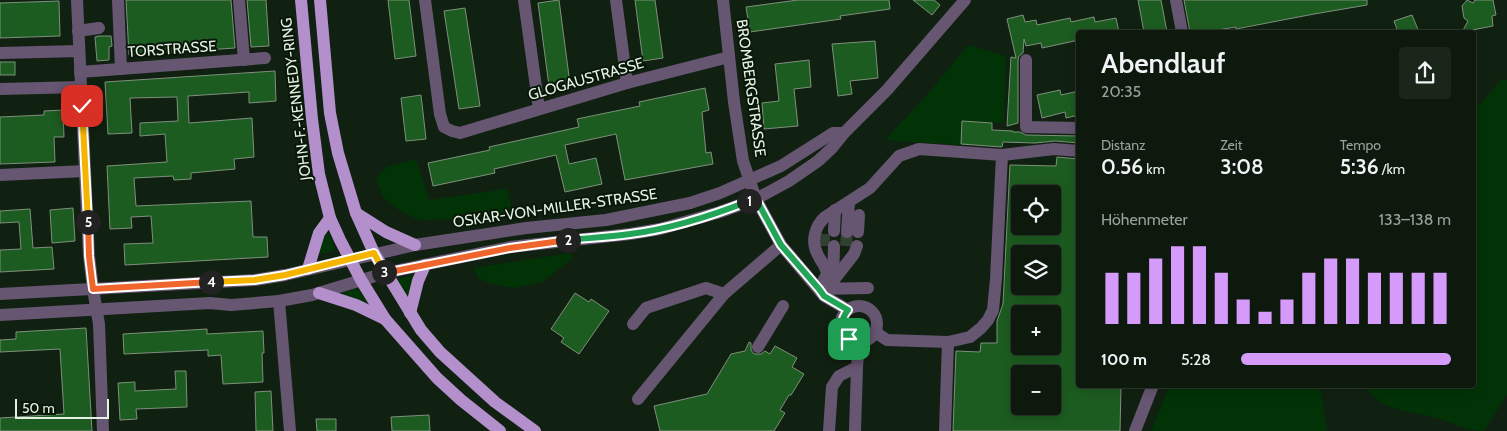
<!DOCTYPE html>
<html lang="de">
<head>
<meta charset="utf-8">
<style>
	body { margin:0; font-family:Cabin,sans-serif; background:#1b261b; color:#f1f3f6; height:100vh; display:flex; flex-direction:column; font-size:19px; white-space:nowrap }
	* { box-sizing:border-box; margin:0 }
	p { font-size:16px; color:#9aa09d }
	.icon { flex:none; width:28px; height:28px; fill:none; stroke:currentColor; stroke-width:2; stroke-linecap:round; stroke-linejoin:round }
	.map { position:relative; flex:1; overflow:hidden }
	.side { position:absolute; left:1076px; top:30px; width:400px; height:358px; display:flex; flex-direction:column; background:#0d190d; border-radius:5px; box-shadow:0 2px 12px #0003,0 0 0 1px #2d382e }
	.side>* { flex:none }
	.fabs { position:absolute; left:1011px; top:185px; display:grid; gap:10px }
	.fabs a { display:grid; place-items:center; width:50px; height:50px; border-radius:5px; background:#0d190d; box-shadow:0 2px 12px #0003,0 0 0 1px #2d382e; font-size:25px }
	.scale { position:absolute; left:15px; bottom:12px; width:94px; box-sizing:border-box; padding-left:5px; border:2px solid #e6f1e5; border-top:0; font-size:14px; line-height:18px; white-space:nowrap; color:#e6f1e5; -webkit-text-stroke:4px #081708; paint-order:stroke }
	.pin { position:absolute; display:grid; place-items:center; width:42px; height:42px; color:#fff; margin:-21px; border-radius:10px; box-shadow:0 2px 8px #0006 }
	.km { position:absolute; width:25px; height:25px; margin:-12px; border-radius:50%; background:#222; color:#fff; font-size:14px; line-height:25px; text-align:center }
	.round { display:grid; place-items:center; flex:none; width:52px; height:52px; border-radius:5px; background:#1b261b }
	.headline { display:flex; align-items:center; justify-content:space-between; height:85px; padding:0 25px }
	h1 { font-size:28px; font-weight:600; line-height:38px }
	.metrics { display:grid; grid-template-columns:repeat(3,1fr); gap:8px; height:85px; padding:5px 25px }
	.metrics div { display:grid; align-content:center }
	.metrics b { font-size:21px; font-weight:600 }
	.metrics small { font-size:14px; font-weight:400 }
	.metrics p { font-size:14px }
	.chart { height:140px; padding:10px 25px }
	.chart p { display:flex; justify-content:space-between }
	.chart svg { width:100%; height:90px; margin-top:5px; stroke:#d59bfb; stroke-width:6 }
	ul { padding:0 25px; list-style:none; font-size:16px }
	li { display:grid; grid-template-columns:80px 60px 1fr; align-items:center; height:38px }
	li i { height:12px; border-radius:6px; background:#d59bfb }
	.map>svg:first-child { display:block }
	.green { fill:#023306 }
	.building { fill:#1d5c20; stroke:#7d907c; fill-rule:evenodd }
	.lines { fill:none; stroke-linecap:round; stroke-linejoin:round }
	.minor-tunnel { stroke:#314031; stroke-width:12; stroke-dasharray:12 6; stroke-linecap:butt }
	.minor { stroke:#675672; stroke-width:12 }
	.major { stroke:#b38fcb; stroke-width:12 }
	.split-1-casing { stroke:#fff; stroke-width:10 }
	.split-2-casing { stroke:#fff; stroke-width:10 }
	.split-3-casing { stroke:#fff; stroke-width:10 }
	.split-4-casing { stroke:#fff; stroke-width:10 }
	.split-5-casing { stroke:#fff; stroke-width:10 }
	.split-6-casing { stroke:#fff; stroke-width:10 }
	.split-1 { stroke:#22a559; stroke-width:6 }
	.split-2 { stroke:#22a559; stroke-width:6 }
	.split-3 { stroke:#f0652b; stroke-width:6 }
	.split-4 { stroke:#f5b400; stroke-width:6 }
	.split-5 { stroke:#f0652b; stroke-width:6 }
	.split-6 { stroke:#f5b400; stroke-width:6 }
	.labels { text-anchor:middle; dominant-baseline:central; stroke-width:4; stroke-linejoin:round; paint-order:stroke }
	.street-label { font-size:15px; fill:#e6f1e5; stroke:#081708 }
</style>
</head>
<body>
<div class="map">
<svg width="1507" height="431" viewBox="0 0 1507 431">
	<rect width="100%" height="100%" fill="#112111"/>
	<g class="green">
		<polygon points="968,45 1006,56 1004,123 963,121 961,145 885,140 929,93"/>
		<path d="M1503 78 1507 80V395L1484 431C1467 431 1452 422 1436 418 1419 413 1402 412 1386 405 1377 401 1369 392 1363 385H1474V111Z"/>
		<polygon points="416,159 429,200 507,189 513,215 460,219 419,220 400,211 383,197 376,179 386,167"/>
		<polygon points="325,232 329,234 335,249 333,251 320,254 319,253"/>
		<polygon points="571,253 573,258 542,282 515,288 492,284 479,279 473,268"/>
		<polygon points="416,274 408,297 399,284 399,280 401,278"/>
		<polygon points="358,288 367,302 367,303 337,294"/>
		<polygon points="1170,385 1319,385 1327,431 1151,431"/>
	</g>
	<g class="building">
		<polygon points="126,0 231,0 235,48 129,55"/>
		<polygon points="247,0 266,0 269,46 251,47"/>
		<polygon points="388,0 409,0 416,56 395,59"/>
		<polygon points="559,0 570,84 549,86 538,3"/>
		<polygon points="635,0 655,0 663,58 643,61"/>
		<polygon points="798,0 889,0 890,9 840,16 841,19 750,32 746,7"/>
		<polygon points="913,0 934,0 940,5 932,15"/>
		<polygon points="1138,0 1161,0 1167,32 1144,32"/>
		<polygon points="1184,0 1367,0 1367,5 1314,14 1236,29 1236,27 1205,32 1190,32"/>
		<polygon points="1467,0 1473,3 1475,0 1493,0 1496,15 1492,16 1493,26 1462,32 1468,21 1464,18 1462,6"/>
		<polygon points="59,1 60,36 0,38 0,3"/>
		<polygon points="465,8 480,106 459,109 444,11"/>
		<polygon points="1023,15 1025,22 1036,20 1037,25 1070,18 1071,22 1094,17 1095,22 1116,18 1119,32 1079,32 1079,40 1042,48 1041,43 1026,46 1024,39 1023,53 1019,56 1018,60 1018,123 1007,126 1011,57 1016,58 1007,19"/>
		<polygon points="1412,15 1419,32 1398,32 1394,21"/>
		<polygon points="99,36 111,36 112,46 109,47 109,60 97,61 95,37"/>
		<polygon points="875,41 878,78 850,81 852,94 838,96 832,44"/>
		<polygon points="809,60 811,87 794,89 798,126 764,129 762,103 779,101 775,64"/>
		<rect x="0" y="62" width="15" height="13"/>
		<polygon points="275,71 276,101 249,103 249,92 188,96 189,123 252,118 254,157 234,159 235,169 191,173 191,179 174,180 173,176 134,178 136,206 251,201 253,237 267,237 268,257 125,265 124,244 153,243 151,216 131,217 132,228 110,229 107,166 167,162 165,134 140,136 140,123 178,121 177,97 130,98 132,133 108,134 105,82"/>
		<polygon points="705,88 709,110 702,112 706,153 711,152 713,164 625,180 616,134 565,145 569,164 596,158 602,184 565,192 556,155 494,169 495,173 433,186 428,163 490,150 489,147 579,127 577,119 640,106 639,102"/>
		<polygon points="1060,90 1061,95 1079,91 1079,115 1066,118 1065,112 1042,118 1037,95"/>
		<polygon points="421,95 426,139 406,141 401,98"/>
		<polygon points="63,110 64,137 54,137 55,162 0,164 0,117 44,115 44,111"/>
		<polygon points="962,121 992,123 992,130 1013,131 1013,132 1020,132 1026,135 1079,136 1079,143 1055,141 1035,143 1003,142 1002,147 961,144"/>
		<path d="M1057 157 1079 159V385H1121L1120 431H953L956 351 980 352 981 343H997V321L1003 304 1010 165 1056 166ZM1020 194H1052V226H1020ZM1020 254H1052V286H1020ZM1020 314H1052V346H1020ZM1020 374H1052V406H1020Z"/>
		<polygon points="73,208 75,241 52,243 50,210"/>
		<polygon points="30,209 33,248 52,247 54,269 0,272 0,250 21,249 19,222 0,223 0,211"/>
		<polygon points="575,293 589,302 591,299 609,311 579,354 561,342 564,338 551,329"/>
		<polygon points="86,328 92,431 0,431 0,418 64,414 60,349 0,352 0,340 16,339 16,332"/>
		<polygon points="207,329 207,334 263,331 264,353 262,353 263,382 223,384 221,355 208,356 208,350 124,354 123,334"/>
		<polygon points="749,342 751,343 751,350 754,354 761,354 765,351 770,354 775,346 797,358 792,367 804,374 791,395 789,395 780,410 785,413 774,431 660,431 654,406 707,394 731,354 745,351"/>
		<polygon points="175,371 186,371 187,407 136,409 137,419 120,420 118,383 135,382 135,391 176,389"/>
		<polygon points="271,391 273,431 256,431 255,392"/>
		<polygon points="429,415 430,431 392,431 391,417"/>
		<polygon points="316,419 336,419 336,431 317,431"/>
	</g>
	<g class="lines">
		<g class="minor-tunnel">
			<polyline points="824,246 824,231"/>
			<polyline points="846,246 847,232"/>
		</g>
		<g class="minor">
			<polyline points="77,0 89,256 93,289 99,324 103,431"/>
			<polyline points="118,0 121,69"/>
			<polyline points="239,0 244,60"/>
			<polyline points="425,0 440,114 444,127 452,131 460,133 627,83 729,57"/>
			<polyline points="524,0 539,109"/>
			<polyline points="616,0 627,83"/>
			<polyline points="723,0 734,102 743,161 756,199 781,245 824,296 848,310"/>
			<polyline points="1176,0 1182,32"/>
			<polyline points="78,31 99,28"/>
			<polyline points="0,53 79,51"/>
			<polyline points="1026,60 1026,127 1079,128"/>
			<polyline points="80,72 265,58"/>
			<polyline points="0,89 81,87"/>
			<polyline points="1002,155 1054,149 1079,151"/>
			<polyline points="0,175 85,171"/>
			<polyline points="834,231 835,210"/>
			<polyline points="847,232 849,202"/>
			<polyline points="858,232 859,215"/>
			<polyline points="833,281 834,246"/>
			<polyline points="833,281 854,254 857,246"/>
			<path d="M819 289 827 274C826 265 820 261 817 253 811 241 815 226 825 217L870 188 899 156 919 149 1002 155 996 279 993 310 988 320 981 328 970 337 948 342 887 340 875 332"/>
			<polyline points="819,289 868,288"/>
			<polyline points="0,294 255,280 285,275 415,245 526,228 606,220 690,203 720,193 781,166 833,133 844,133"/>
			<polyline points="279,301 290,431"/>
			<circle cx="859" cy="324" r="18"/>
			<polyline points="0,315 210,303 231,305 279,301 312,295 385,273 510,247 630,234 660,229 720,212 756,199 789,181 818,161 832,148 844,133 887,90 965,0"/>
			<polyline points="633,324 646,308 706,288 724,294"/>
			<polyline points="758,347 783,306"/>
			<polyline points="638,399 724,294 781,245"/>
			<polyline points="829,431 832,387 839,376 857,367 859,342"/>
			<polyline points="855,431 857,367"/>
			<polyline points="945,431 948,342"/>
			<polyline points="1135,431 1153,385"/>
		</g>
		<g class="major">
			<polyline points="301,0 312,119 319,174 330,218 340,240 361,280 385,319 437,378 461,400 500,431"/>
			<polyline points="320,0 330,113 338,153 356,213 374,253 421,330 440,352 495,402 535,431"/>
			<polyline points="356,213 386,232 415,245"/>
			<polyline points="308,269 319,233 330,218"/>
			<polyline points="319,293 356,305 385,319"/>
			<polyline points="410,313 418,281 425,265"/>
		</g>
	</g>
	<g class="lines">
		<g class="split-1-casing">
			<path id="split-1" d="M749 201 756 199 781 245 819 289 824 296 848 310C840 320 840 329 849 339"/>
		</g>
		<g class="split-2-casing">
			<path id="split-2" d="M568 240C588 238 609 237 630 234 671 229 711 216 749 201"/>
		</g>
		<g class="split-3-casing">
			<polyline id="split-3" points="384,272 385,273 510,248 568,240"/>
		</g>
		<g class="split-4-casing">
			<polyline id="split-4" points="211,282 254,280 285,275 374,253 384,272"/>
		</g>
		<g class="split-5-casing">
			<polyline id="split-5" points="88,222 89,256 93,289 211,282"/>
		</g>
		<g class="split-6-casing">
			<polyline id="split-6" points="82,106 88,222"/>
		</g>
		<use href="#split-1" class="split-1"/>
		<use href="#split-2" class="split-2"/>
		<use href="#split-3" class="split-3"/>
		<use href="#split-4" class="split-4"/>
		<use href="#split-5" class="split-5"/>
		<use href="#split-6" class="split-6"/>
	</g>
	<g class="labels">
		<g class="street-label">
			<text transform="translate(172 49) rotate(-4)">TORSTRASSE</text>
			<text transform="translate(586 79) rotate(-16)">GLOGAUSTRASSE</text>
			<text transform="translate(751 88) rotate(82)">BROMBERGSTRASSE</text>
			<text transform="translate(296 99) rotate(-97)">JOHN-F.-KENNEDY-RING</text>
			<text transform="translate(555 208) rotate(-8)">OSKAR-VON-MILLER-STRASSE</text>
		</g>
	</g>
</svg>
<div class="fabs">
<a><svg class="icon" aria-label="locate" viewBox="0 0 24 24"><circle cx="12" cy="12" r="6"/><path d="M12 2v4M12 18v4M2 12h4M18 12h4"/></svg></a>
<a><svg class="icon" aria-label="layers" viewBox="0 0 24 24"><path d="M12 4l9 5-9 5-9-5zM3 14l9 5 9-5"/></svg></a>
<a>+</a>
<a>−</a>
</div>
<div class="scale">50 m</div>
<div class="pin" style="left:849px;top:339px;background:#1e9e55"><svg class="icon" aria-label="arrive" viewBox="0 0 24 24"><path d="M6 21V4h12l-3 4 3 4H6"/></svg></div>
<div class="pin" style="left:82px;top:106px;background:#d93025"><svg class="icon" aria-label="check" viewBox="0 0 24 24"><path d="M5 12l5 5 9-10"/></svg></div>
<b class="km" style="left:749px;top:201px">1</b>
<b class="km" style="left:568px;top:240px">2</b>
<b class="km" style="left:384px;top:272px">3</b>
<b class="km" style="left:211px;top:282px">4</b>
<b class="km" style="left:88px;top:222px">5</b>
<section class="side">
<div class="headline"><div><h1>Abendlauf</h1><p>20:35</p></div><a class="round"><svg class="icon" aria-label="share" viewBox="0 0 24 24"><path d="M12 15V3M7 8l5-5 5 5M5 13v7h14v-7"/></svg></a></div>
<div class="metrics">
<div><p>Distanz</p><b>0.56<small> km</small></b></div>
<div><p>Zeit</p><b>3:08</b></div>
<div><p>Tempo</p><b>5:36<small> /km</small></b></div>
</div>
<div class="chart"><p><span>Höhenmeter</span>133–138 m</p>
<svg viewBox="0 0 160 44" preserveAspectRatio="none"><path d="M5 44V19M15 44V19M25 44V12M35 44V6M45 44V6M55 44V19M65 44V32M75 44V38M85 44V32M95 44V19M105 44V12M115 44V12M125 44V19M135 44V19M145 44V19M155 44V19"/></svg>
</div>
<ul>
<li><b>100 m</b>5:28<i style="width:100%"></i></li>
</ul>
</section>
</div>
</body>
</html>
